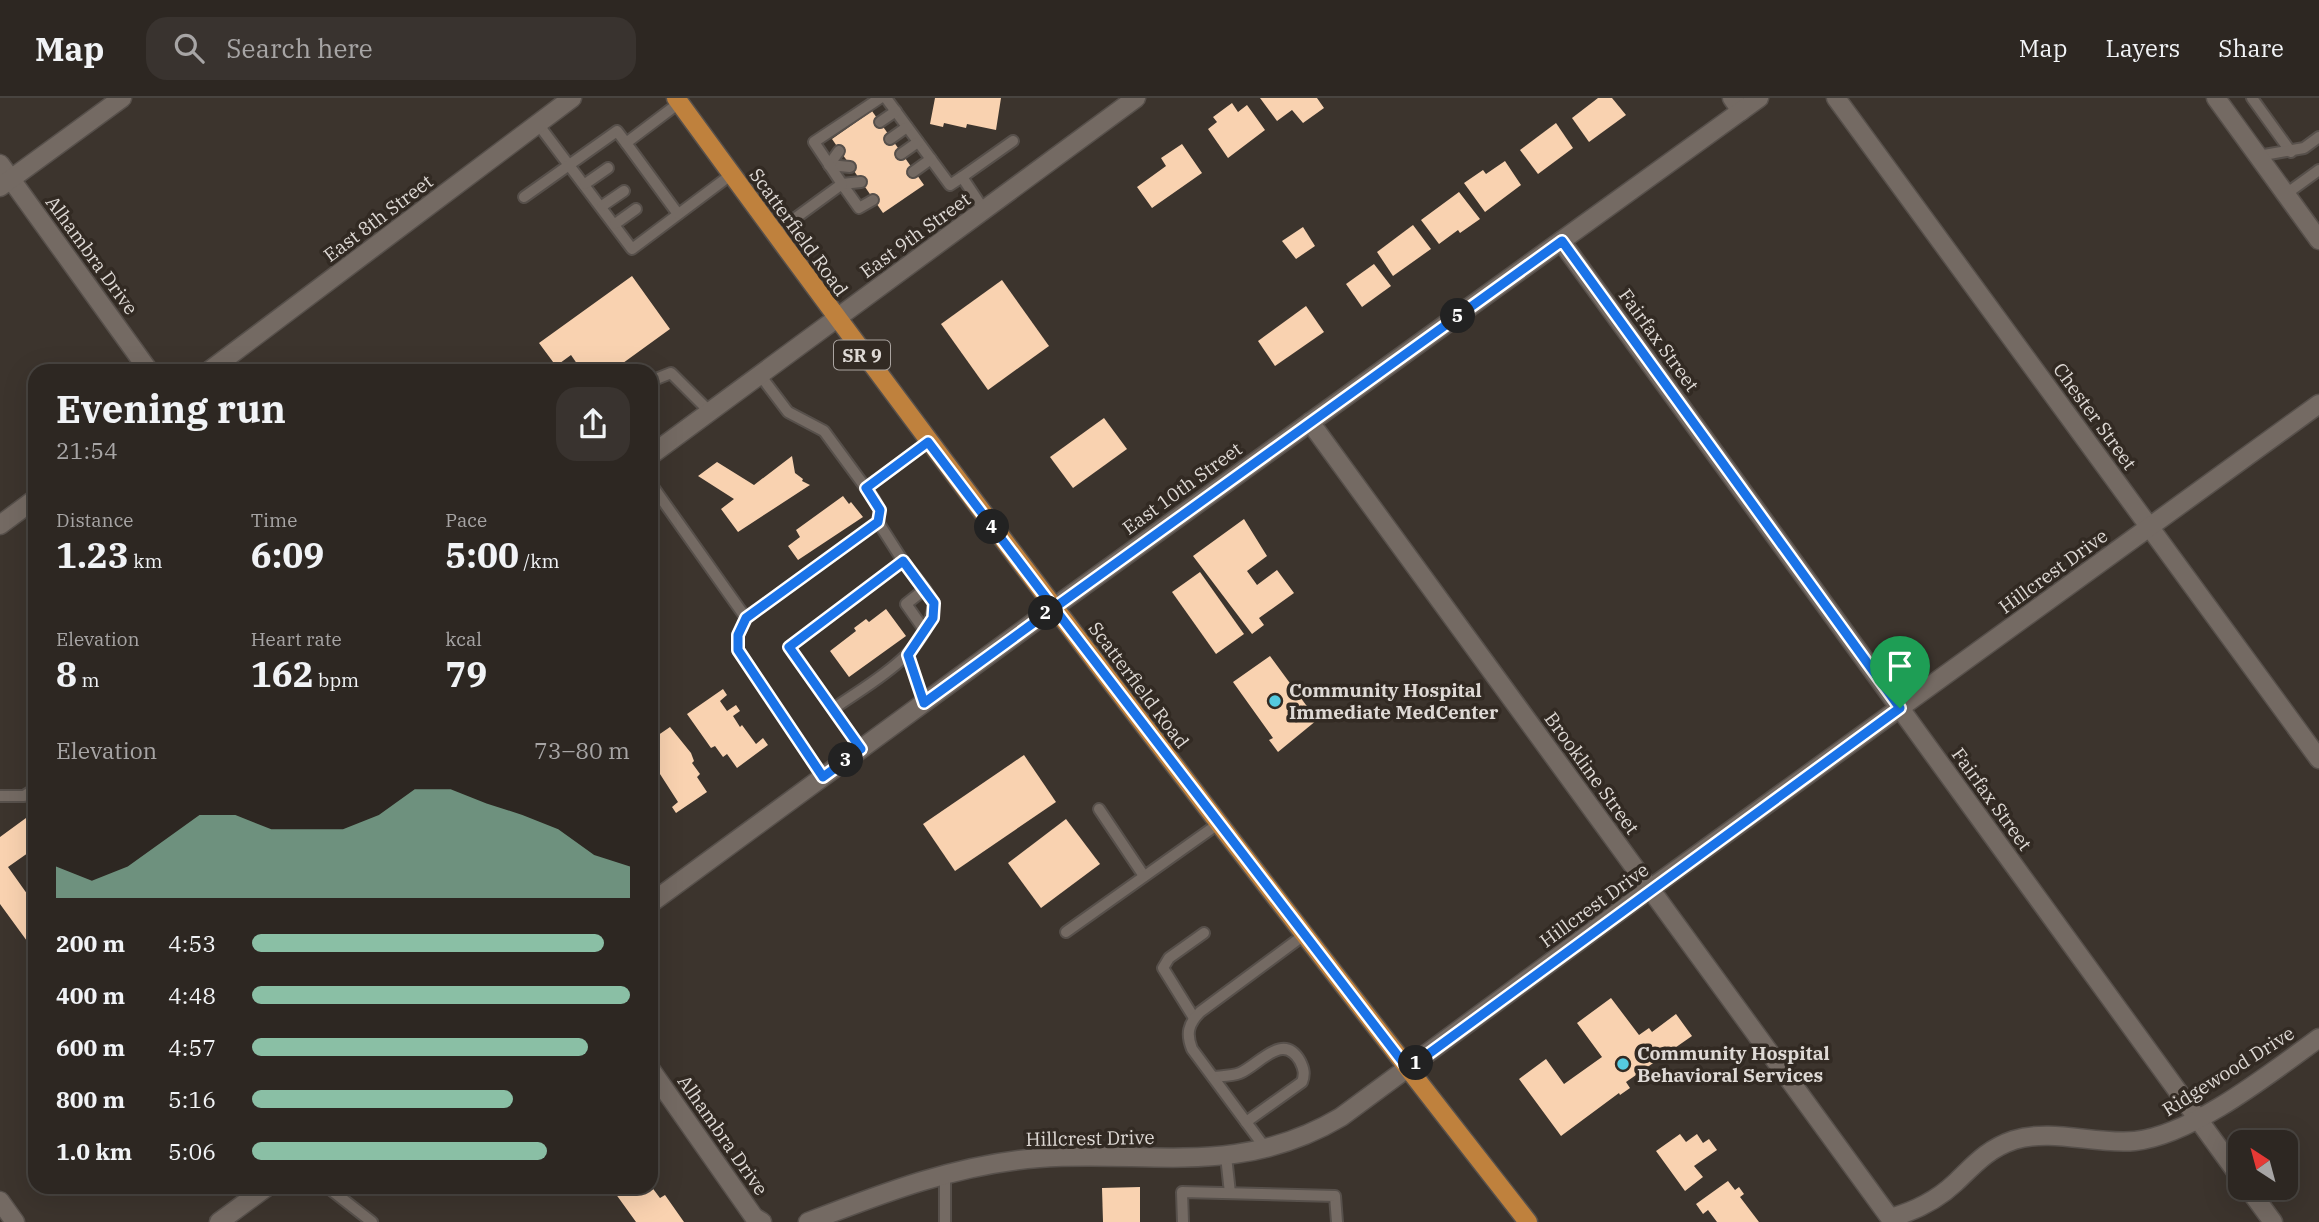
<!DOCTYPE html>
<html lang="en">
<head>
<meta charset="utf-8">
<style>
	body { margin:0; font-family:"IBM Plex Serif",serif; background:#39332f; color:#f1f3f6; height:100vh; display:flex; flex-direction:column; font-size:26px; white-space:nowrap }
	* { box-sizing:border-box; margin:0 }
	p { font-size:23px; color:#a7a5a5 }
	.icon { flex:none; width:38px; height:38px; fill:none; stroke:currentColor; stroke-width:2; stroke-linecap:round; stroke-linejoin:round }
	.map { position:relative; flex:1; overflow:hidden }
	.details { position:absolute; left:28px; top:266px; width:630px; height:830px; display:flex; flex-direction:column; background:#2d2722; border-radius:21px; box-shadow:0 7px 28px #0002,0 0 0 2px #484440 }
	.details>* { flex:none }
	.needle { width:46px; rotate:324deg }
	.tools { position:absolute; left:2228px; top:1032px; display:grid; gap:14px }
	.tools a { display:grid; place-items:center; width:70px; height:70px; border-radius:14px; background:#2d2722; box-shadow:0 7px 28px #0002,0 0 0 2px #484440; font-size:35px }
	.pin { position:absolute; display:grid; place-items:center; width:60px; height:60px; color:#fff; margin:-72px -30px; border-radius:50% 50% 50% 0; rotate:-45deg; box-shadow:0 0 7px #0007 }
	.pin .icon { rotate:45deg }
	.km { position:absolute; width:35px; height:35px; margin:-18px; border-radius:50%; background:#222; color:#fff; font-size:19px; line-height:35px; text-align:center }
	.round { display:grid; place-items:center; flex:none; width:74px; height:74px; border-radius:21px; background:#39332f }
	.summary { display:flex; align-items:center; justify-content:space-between; height:119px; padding:0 28px }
	h1 { font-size:38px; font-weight:700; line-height:52px }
	.metrics { display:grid; grid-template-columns:repeat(3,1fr); gap:10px; height:119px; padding:7px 28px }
	.metrics div { display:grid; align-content:center }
	.metrics b { font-size:35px; font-weight:700 }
	.metrics small { font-size:19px; font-weight:400 }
	.metrics p { font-size:19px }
	.chart { height:196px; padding:14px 28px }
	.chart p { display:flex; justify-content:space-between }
	.chart svg { width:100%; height:126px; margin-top:7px; fill:#8abfa5; opacity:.7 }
	ul { padding:0 28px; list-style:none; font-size:23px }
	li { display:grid; grid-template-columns:112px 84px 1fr; align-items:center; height:52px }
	li i { height:18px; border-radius:9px; background:#8abfa5 }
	header { display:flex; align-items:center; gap:42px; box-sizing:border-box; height:98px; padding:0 35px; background:#2d2722; border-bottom:2px solid #484440 }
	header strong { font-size:33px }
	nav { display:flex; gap:38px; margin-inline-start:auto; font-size:24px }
	.search { width:490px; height:63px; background:#39332f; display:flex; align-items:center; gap:18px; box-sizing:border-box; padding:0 24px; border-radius:21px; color:#a7a5a5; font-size:26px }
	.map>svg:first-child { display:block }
	.building { fill:#f9d2b0 }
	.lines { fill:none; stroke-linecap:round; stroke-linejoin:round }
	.service-casing { stroke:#57504b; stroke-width:14 }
	.minor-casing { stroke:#57504b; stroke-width:21 }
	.tertiary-casing { stroke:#57504b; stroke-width:21 }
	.secondary-casing { stroke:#57504b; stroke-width:21 }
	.primary-casing { stroke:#57504b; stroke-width:21 }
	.service { stroke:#746a63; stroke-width:10 }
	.minor { stroke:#746a63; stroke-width:18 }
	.tertiary { stroke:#746a63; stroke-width:18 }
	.secondary { stroke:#746a63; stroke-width:18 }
	.primary { stroke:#bf813d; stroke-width:18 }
	.route-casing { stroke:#fff; stroke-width:14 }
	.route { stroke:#1a73e8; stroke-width:9 }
	.poi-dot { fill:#55cadf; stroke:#322a23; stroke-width:2.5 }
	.labels { text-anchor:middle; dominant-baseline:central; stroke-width:7; stroke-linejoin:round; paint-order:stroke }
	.shield { fill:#322a23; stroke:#aaa4a0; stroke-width:2 }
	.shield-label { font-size:18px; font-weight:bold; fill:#ded9d5 }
	.street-label { font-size:19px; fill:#ded9d5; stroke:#322a23 }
	.poi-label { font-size:19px; font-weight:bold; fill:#ded9d5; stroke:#322a23; text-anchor:start }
</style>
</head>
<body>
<header>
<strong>Map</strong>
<div class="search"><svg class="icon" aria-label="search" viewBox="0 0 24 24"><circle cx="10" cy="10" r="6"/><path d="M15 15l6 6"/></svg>Search here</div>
<nav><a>Map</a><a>Layers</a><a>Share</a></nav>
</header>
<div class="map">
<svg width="2319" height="1124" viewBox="0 0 2319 1124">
	<rect width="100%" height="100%" fill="#3c342d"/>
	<g class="building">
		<polygon points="935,0 1001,0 996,32 967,26 966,30 944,25 943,29 930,26"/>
		<polygon points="1260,0 1317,0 1324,10 1303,25 1292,12 1277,23"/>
		<polygon points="1598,0 1612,0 1626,17 1589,44 1572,20"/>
		<polygon points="1232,5 1238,14 1247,7 1265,32 1228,60 1208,31 1217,24 1213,19"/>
		<polygon points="872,13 924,87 883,115 832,41"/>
		<polygon points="1556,25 1573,50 1538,76 1520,52"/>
		<polygon points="1182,46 1202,75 1152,110 1137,89 1166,68 1161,60"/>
		<polygon points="1505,63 1521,87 1485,114 1464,85 1483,72 1486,76"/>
		<polygon points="1459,94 1480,121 1460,135 1458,132 1439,146 1421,122"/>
		<polygon points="1413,127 1431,151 1393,178 1377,154"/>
		<polygon points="1303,129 1315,148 1296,161 1282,143"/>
		<polygon points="1374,166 1391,188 1362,209 1346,186"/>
		<polygon points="632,178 670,231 612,273 582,273 571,257 556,268 539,245"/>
		<polygon points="1002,182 1049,248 988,292 941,226"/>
		<polygon points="1306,208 1324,234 1275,268 1258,243"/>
		<polygon points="1104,320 1127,351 1073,390 1050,359"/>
		<polygon points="792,358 795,375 803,381 802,383 810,387 738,434 721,411 734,401 698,378 717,364 754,387"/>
		<polygon points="843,398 849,406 851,404 863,419 798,462 788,448 800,439 796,432"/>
		<polygon points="1244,421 1267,458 1247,473 1257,487 1277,472 1294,495 1259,520 1264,527 1252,536 1193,458"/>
		<polygon points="1200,474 1244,536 1216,556 1172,494"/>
		<polygon points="886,511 906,538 849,579 830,553 856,533 854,530 866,521 869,524"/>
		<polygon points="1270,558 1317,622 1278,654 1269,642 1273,640 1233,584"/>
		<polygon points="723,591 727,597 720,603 727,613 736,607 740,613 733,618 740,629 742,627 756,646 763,640 768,647 737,670 727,656 723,659 715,648 711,650 687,616"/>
		<polygon points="670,629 691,655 694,663 692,665 700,676 697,679 707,694 676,715 672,709 678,704 651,662 651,642"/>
		<polygon points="1024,657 1056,704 955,773 923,726"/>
		<polygon points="26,720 35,732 35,750 8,769 35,807 35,854 0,806 0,739"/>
		<polygon points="1066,721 1100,766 1041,810 1008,765"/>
		<polygon points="1611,900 1639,937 1649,930 1652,934 1676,916 1692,938 1626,984 1630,990 1620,997 1619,995 1561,1038 1519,981 1546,961 1564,986 1602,959 1577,925"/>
		<polygon points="1680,1036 1686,1044 1697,1036 1703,1045 1709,1041 1717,1052 1694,1068 1703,1079 1685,1093 1656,1053"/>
		<polygon points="1728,1083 1735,1092 1739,1089 1744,1096 1740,1099 1759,1124 1717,1124 1708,1112 1703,1116 1696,1106"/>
		<polygon points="610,1088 651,1088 660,1100 665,1097 684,1124 636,1124"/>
		<polygon points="1140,1089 1140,1124 1103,1124 1102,1090"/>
	</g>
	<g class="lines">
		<g class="service-casing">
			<g id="service">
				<polyline points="886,0 950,87 962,79"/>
				<polyline points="2252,0 2291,54"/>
				<polyline points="880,24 896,13"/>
				<polyline points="538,26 632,151 732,76"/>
				<polyline points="890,41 907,29"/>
				<polyline points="901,56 918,44"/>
				<polyline points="2258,58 2304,50 2319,39"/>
				<polyline points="829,67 850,69"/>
				<polyline points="829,67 839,53"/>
				<polyline points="913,74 931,61"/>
				<polyline points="585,86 608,70"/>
				<polyline points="842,86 859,110 873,102"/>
				<polyline points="842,86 861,84"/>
				<polyline points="2286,96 2319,72"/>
				<polyline points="524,99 617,33 626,45"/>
				<polyline points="602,108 624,93"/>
				<polyline points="984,112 962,79 1013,43"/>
				<polyline points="678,116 626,45 679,5"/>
				<polyline points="615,126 636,111"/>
				<polyline points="775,135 842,86 814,44 880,0"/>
				<polyline points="760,277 788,314 824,333 874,401 880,412 878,424"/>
				<polyline points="651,283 671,275 710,314"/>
				<polyline points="651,386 746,520"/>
				<polyline points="866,390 928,344"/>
				<polyline points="908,557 924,605"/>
				<path d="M833 611C871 584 928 556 934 505L925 491 906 506 925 533"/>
				<polyline points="861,651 789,549 903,463 925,491"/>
				<polyline points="823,679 738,552 738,537 746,520 878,424 903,463"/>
				<polyline points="0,698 24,698 35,691"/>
				<polyline points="1099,711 1144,778"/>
				<polyline points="1066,834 1218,726"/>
				<polyline points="1194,920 1163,870 1169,860 1204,835"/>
				<path d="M1213 979C1222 978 1232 978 1240 975 1259 967 1283 933 1300 963 1304 971 1305 976 1302 984L1246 1024"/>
				<path d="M1266 1051 1192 951C1186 936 1188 926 1200 914L1304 837"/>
				<polyline points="1226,1058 1230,1095"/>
				<polyline points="945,1076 945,1124"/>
				<polyline points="326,1088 372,1124"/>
				<polyline points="1183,1124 1182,1094 1335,1098 1337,1124"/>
			</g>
		</g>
		<g class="minor-casing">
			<g id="minor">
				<polyline points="1732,0 1741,13"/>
				<polyline points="1836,0 2319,661"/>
				<polyline points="2216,0 2319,142"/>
				<polyline points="0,66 149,273"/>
				<polyline points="0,89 122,0"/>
				<polyline points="1561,143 2240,1079"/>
				<path d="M1310 324 1890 1120C1915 1113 1936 1103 1955 1085 1974 1067 1987 1051 2014 1042 2053 1030 2095 1047 2135 1043 2193 1037 2272 974 2319 940"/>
				<polyline points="651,357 1136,0"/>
				<polyline points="651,805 1053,510"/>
				<polyline points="651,972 754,1119 762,1124"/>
				<polyline points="2248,1090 2273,1124"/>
				<polyline points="0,1103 15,1124"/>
				<polyline points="219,1124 268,1088"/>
				<path d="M808 1124C883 1095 958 1066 1039 1060 1150 1052 1238 1080 1341 1019L1650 791 2319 306"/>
			</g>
		</g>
		<g class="tertiary-casing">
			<polyline id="tertiary" points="1053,510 1759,0"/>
		</g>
		<g class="secondary-casing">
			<g id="secondary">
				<polyline points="209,273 572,0"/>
				<polyline points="0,427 35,401"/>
			</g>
		</g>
		<g class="primary-casing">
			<path id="primary" d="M676 0C953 380 1238 754 1528 1124"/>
		</g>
		<use href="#service" class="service"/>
		<use href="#minor" class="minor"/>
		<use href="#tertiary" class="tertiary"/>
		<use href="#secondary" class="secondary"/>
		<use href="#primary" class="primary"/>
	</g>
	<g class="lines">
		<g class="route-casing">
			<polyline id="route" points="1900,610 1408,971 1054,510 924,605 908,557 933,520 934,505 903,463 789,549 861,651 823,679 738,552 738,537 746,520 878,424 880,412 866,390 928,344 1054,510 1562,143 1900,610"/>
		</g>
		<use href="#route" class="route"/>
	</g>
	<g class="poi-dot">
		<circle cx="1275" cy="603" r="7"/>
		<circle cx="1623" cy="966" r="7"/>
	</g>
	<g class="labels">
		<rect class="shield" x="834" y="242.5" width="56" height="29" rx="5"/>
		<g class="shield-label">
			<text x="862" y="257">SR 9</text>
		</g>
		<g class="street-label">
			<text transform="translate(378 120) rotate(-37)">East 8th Street</text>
			<text transform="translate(799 134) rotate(54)">Scatterfield Road</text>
			<text transform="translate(915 137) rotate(-36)">East 9th Street</text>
			<text transform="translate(92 157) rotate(54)">Alhambra Drive</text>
			<text transform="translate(1659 242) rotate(54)">Fairfax Street</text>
			<text transform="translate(2095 318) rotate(54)">Chester Street</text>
			<text transform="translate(1182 390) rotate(-36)">East 10th Street</text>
			<text transform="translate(2053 473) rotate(-36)">Hillcrest Drive</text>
			<text transform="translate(1139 587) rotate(53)">Scatterfield Road</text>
			<text transform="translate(1592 675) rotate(54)">Brookline Street</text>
			<text transform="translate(1992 701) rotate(54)">Fairfax Street</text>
			<text transform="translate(1594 807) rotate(-36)">Hillcrest Drive</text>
			<text transform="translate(2228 973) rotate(-32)">Ridgewood Drive</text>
			<text transform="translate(723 1037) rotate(55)">Alhambra Drive</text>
			<text transform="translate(1090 1040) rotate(-1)">Hillcrest Drive</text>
		</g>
		<g class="poi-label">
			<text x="1289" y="592">Community Hospital<tspan x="1289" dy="22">Immediate MedCenter</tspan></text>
			<text x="1637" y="955">Community Hospital<tspan x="1637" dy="22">Behavioral Services</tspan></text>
		</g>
	</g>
</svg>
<div class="tools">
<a><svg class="needle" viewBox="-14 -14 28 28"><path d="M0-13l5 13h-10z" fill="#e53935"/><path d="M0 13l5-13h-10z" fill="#a7a5a5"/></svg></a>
</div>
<div class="pin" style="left:1900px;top:610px;background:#1e9e55"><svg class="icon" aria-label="arrive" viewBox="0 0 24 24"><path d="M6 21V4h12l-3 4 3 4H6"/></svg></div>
<b class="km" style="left:1416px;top:965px">1</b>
<b class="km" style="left:1046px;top:515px">2</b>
<b class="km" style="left:846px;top:662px">3</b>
<b class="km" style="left:992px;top:429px">4</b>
<b class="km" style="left:1458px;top:218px">5</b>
<section class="details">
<div class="summary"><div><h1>Evening run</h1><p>21:54</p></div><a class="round"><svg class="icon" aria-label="share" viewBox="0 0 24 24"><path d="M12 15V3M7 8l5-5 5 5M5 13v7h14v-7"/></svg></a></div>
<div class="metrics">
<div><p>Distance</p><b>1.23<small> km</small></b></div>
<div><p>Time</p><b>6:09</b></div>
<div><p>Pace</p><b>5:00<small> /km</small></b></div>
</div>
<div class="metrics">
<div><p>Elevation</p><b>8<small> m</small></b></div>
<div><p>Heart rate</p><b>162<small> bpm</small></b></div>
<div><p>kcal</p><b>79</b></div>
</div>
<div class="chart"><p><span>Elevation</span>73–80 m</p>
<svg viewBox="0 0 160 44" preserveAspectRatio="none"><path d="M0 44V33L10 38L20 33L30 24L40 15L50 15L60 20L70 20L80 20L90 15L100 6L110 6L120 11L130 15L140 20L150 29L160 33V44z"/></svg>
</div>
<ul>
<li><b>200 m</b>4:53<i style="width:93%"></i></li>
<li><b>400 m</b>4:48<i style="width:100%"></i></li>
<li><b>600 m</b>4:57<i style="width:89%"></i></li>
<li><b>800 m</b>5:16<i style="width:69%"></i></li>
<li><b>1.0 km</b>5:06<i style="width:78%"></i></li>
</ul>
</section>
</div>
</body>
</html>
